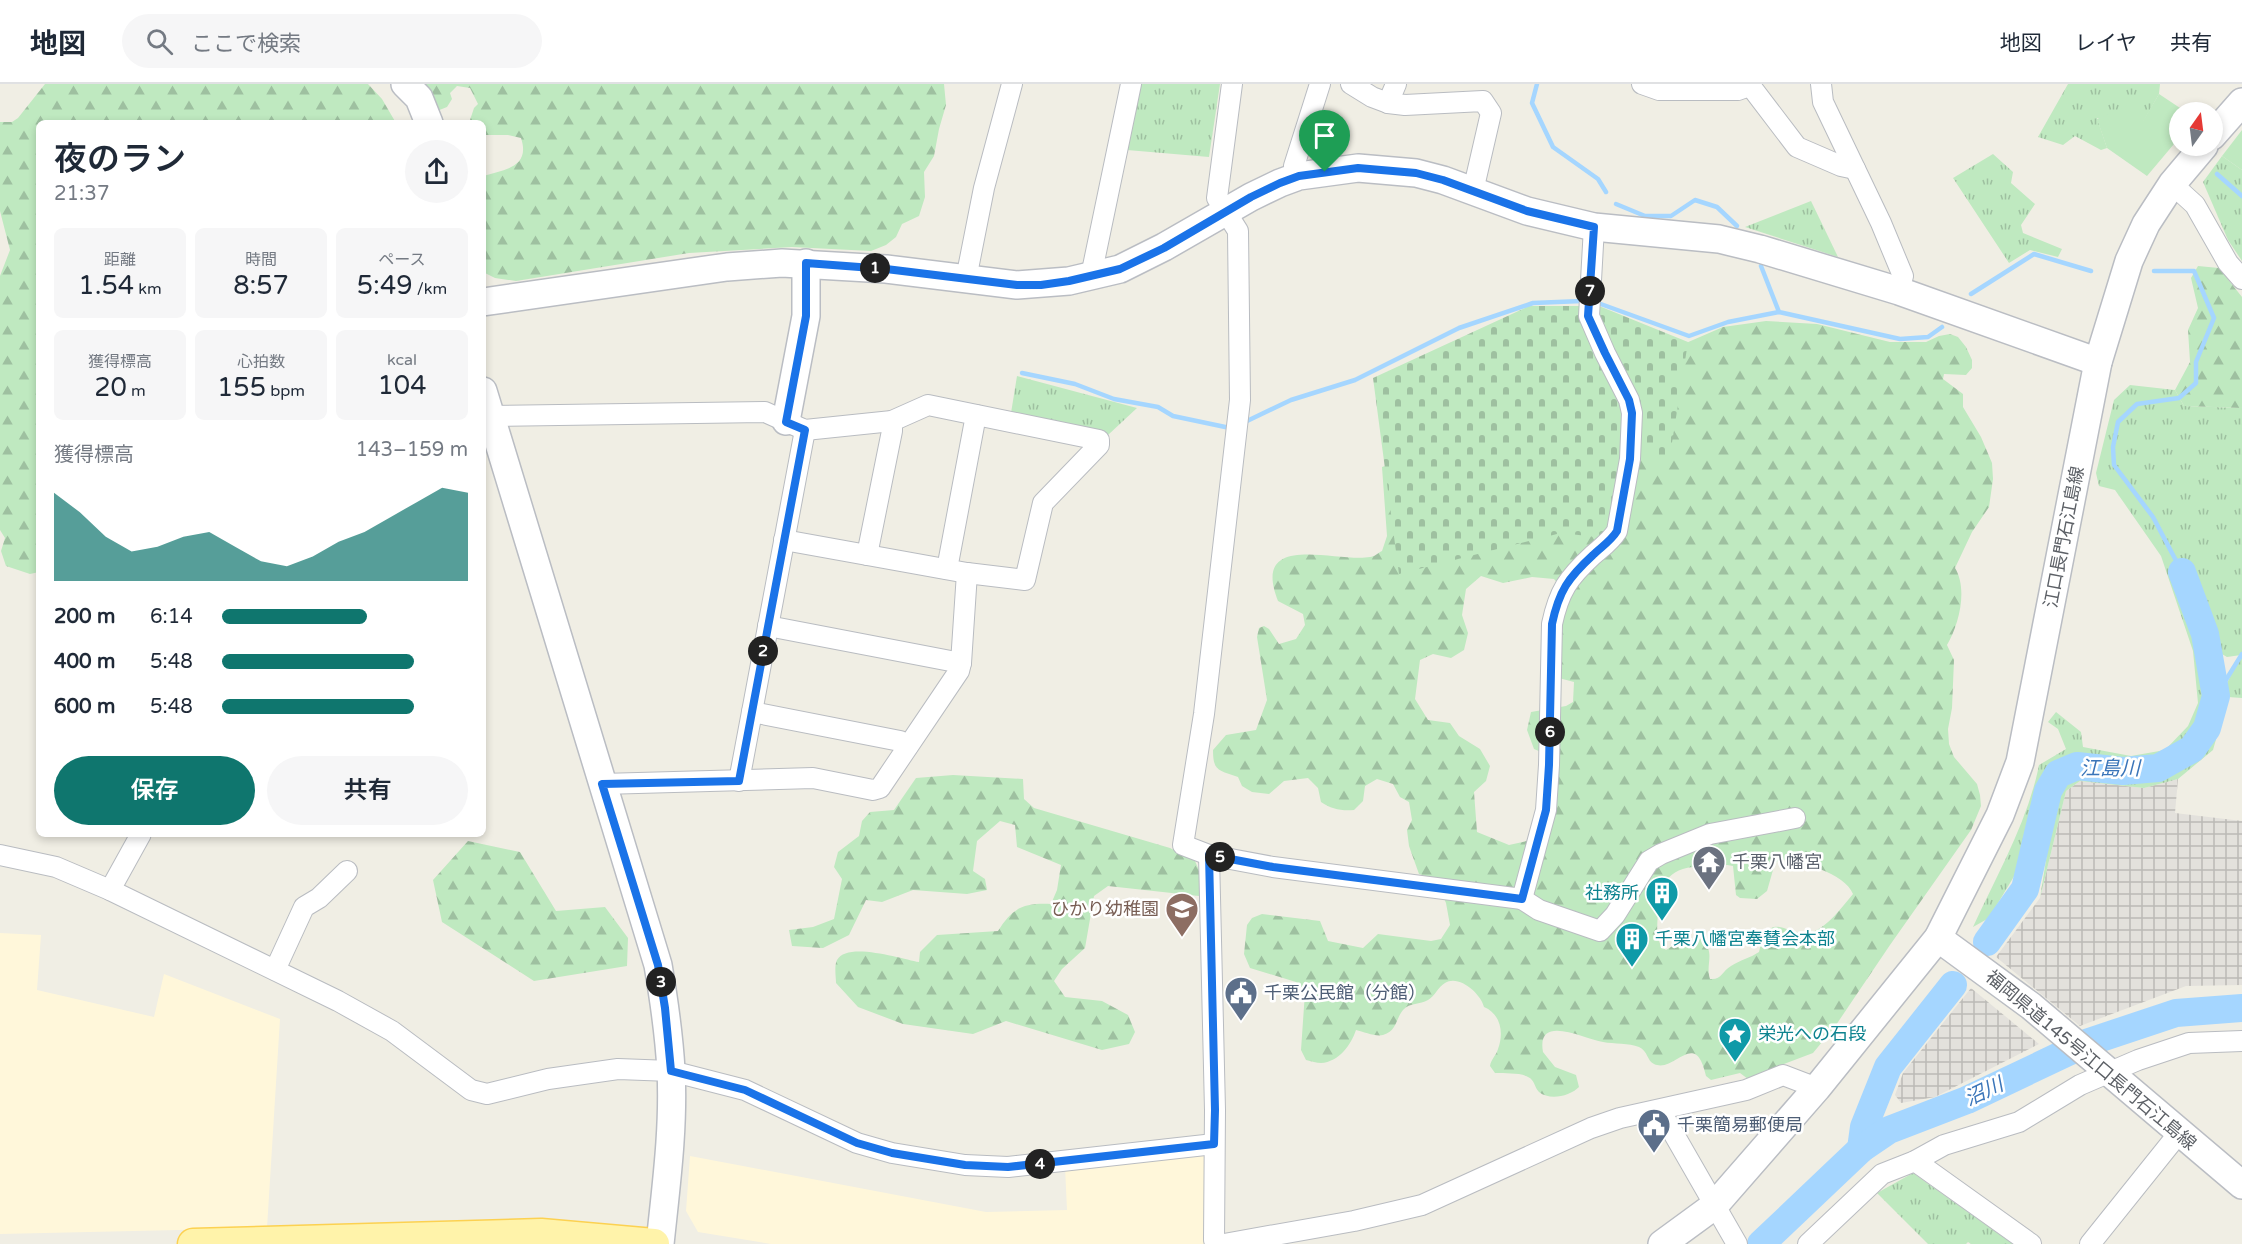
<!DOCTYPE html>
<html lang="ja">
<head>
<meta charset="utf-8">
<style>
	body { margin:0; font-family:"Varela Round","Noto Sans JP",sans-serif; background:#f6f6f7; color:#1f2937; height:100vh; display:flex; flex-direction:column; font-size:22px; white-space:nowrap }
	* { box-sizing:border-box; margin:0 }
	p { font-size:20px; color:#747a83 }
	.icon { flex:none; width:33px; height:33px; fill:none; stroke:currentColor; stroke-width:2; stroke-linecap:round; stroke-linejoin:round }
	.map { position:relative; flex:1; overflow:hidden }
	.sheet { position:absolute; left:36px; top:36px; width:450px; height:717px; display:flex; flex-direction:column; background:#fff; border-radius:9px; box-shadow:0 3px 9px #0003 }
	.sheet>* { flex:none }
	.needle { width:39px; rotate:14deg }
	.fabs { position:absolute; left:2169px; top:18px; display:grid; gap:12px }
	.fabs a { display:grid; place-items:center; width:54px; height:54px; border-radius:50%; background:#fff; box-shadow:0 3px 9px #0003; font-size:30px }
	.pin { position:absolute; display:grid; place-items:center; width:51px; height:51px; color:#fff; margin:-62px -26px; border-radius:50% 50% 50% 0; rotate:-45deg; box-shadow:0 0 6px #0007 }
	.pin .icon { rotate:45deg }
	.km { position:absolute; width:30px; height:30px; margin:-15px; border-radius:50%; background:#222; color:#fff; font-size:16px; line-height:30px; text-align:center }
	.round { display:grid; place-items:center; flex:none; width:63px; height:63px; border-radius:32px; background:#f6f6f7 }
	.overview { display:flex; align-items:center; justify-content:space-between; height:102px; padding:0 18px }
	h1 { font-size:33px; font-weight:600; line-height:45px }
	.metrics { display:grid; grid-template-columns:repeat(3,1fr); gap:9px; height:102px; padding:6px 18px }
	.metrics div { display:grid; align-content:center; border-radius:9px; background:#f6f6f7; text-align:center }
	.metrics b { font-size:26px; font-weight:600 }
	.metrics small { font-size:16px; font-weight:400 }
	.metrics p { font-size:16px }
	.chart { height:168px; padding:12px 18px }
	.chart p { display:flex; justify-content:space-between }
	.chart svg { width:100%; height:108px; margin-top:6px; fill:#0f766e; opacity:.7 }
	.primary-button { display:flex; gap:12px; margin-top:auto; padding:12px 18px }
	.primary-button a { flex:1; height:69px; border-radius:36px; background:#0f766e; color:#fff; font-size:24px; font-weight:600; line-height:69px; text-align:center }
	.primary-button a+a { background:#f6f6f7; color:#1f2937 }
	ul { padding:0 18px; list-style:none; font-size:20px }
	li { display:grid; grid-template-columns:96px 72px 1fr; align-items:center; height:45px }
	li i { height:15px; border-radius:8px; background:#0f766e }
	header { display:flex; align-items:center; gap:36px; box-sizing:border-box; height:84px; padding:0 30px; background:#fff; border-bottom:2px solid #e0e1e3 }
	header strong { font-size:28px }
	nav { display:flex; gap:33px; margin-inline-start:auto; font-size:21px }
	.search { width:420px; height:54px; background:#f6f6f7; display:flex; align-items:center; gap:15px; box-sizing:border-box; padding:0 21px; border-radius:33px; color:#747a83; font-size:22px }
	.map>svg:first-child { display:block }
	.commercial { fill:#fff7da }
	.industrial { fill:url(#industrial-grid) }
	.grass { fill:url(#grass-tufts) }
	.forest { fill:url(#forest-firs); fill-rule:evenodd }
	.cemetery { fill:url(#cemetery-stones) }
	.garden { fill:#bfe9c0 }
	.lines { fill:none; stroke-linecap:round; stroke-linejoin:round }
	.stream { stroke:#a5d6ff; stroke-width:4.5 }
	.river { stroke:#a5d6ff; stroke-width:28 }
	.street-casing { stroke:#b9bcc1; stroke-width:22 }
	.secondary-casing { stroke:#babdc3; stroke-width:30 }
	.primary-casing { stroke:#fcd151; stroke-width:33 }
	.street { stroke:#fff; stroke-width:20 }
	.secondary { stroke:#fff; stroke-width:27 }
	.primary { stroke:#fff3aa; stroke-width:30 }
	.route-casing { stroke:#fff; stroke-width:12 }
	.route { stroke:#1a73e8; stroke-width:8 }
	.labels { text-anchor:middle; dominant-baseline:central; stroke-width:5; stroke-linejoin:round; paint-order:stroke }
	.street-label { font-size:18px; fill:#5c6066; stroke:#fff }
	.worship-label { font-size:18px; fill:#5b616d; stroke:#fff; text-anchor:start }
	.culture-label { font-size:18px; fill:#0d838f; stroke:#fff; text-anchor:start }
	.education-label { font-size:18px; fill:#785e54; stroke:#fff; text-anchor:end }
	.service-label { font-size:18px; fill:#4e5e75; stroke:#fff; text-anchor:start }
	.water-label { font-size:20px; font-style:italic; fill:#3a75b9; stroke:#fff }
</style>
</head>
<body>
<header>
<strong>地図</strong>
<div class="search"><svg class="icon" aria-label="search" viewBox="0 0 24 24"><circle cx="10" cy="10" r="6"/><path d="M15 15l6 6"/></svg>ここで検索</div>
<nav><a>地図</a><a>レイヤ</a><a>共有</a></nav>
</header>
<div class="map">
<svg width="2242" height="1160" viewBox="0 0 2242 1160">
	<defs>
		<pattern id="industrial-grid" width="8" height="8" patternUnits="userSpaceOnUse" patternTransform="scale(1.5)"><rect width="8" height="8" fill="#e3e1dc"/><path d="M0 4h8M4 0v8" fill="none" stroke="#bbbab6"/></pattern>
		<pattern id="grass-tufts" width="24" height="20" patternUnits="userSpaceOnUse" patternTransform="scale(1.5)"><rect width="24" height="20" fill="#bfe9c0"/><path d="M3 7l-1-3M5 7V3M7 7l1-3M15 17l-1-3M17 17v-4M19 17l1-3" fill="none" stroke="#9ec0a0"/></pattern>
		<pattern id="forest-firs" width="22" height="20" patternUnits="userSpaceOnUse" patternTransform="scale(1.5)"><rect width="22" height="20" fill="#bfe9c0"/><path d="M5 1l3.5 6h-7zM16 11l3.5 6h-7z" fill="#9ec0a0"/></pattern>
		<pattern id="cemetery-stones" width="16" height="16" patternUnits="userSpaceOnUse" patternTransform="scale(1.5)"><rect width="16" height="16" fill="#bfe9c0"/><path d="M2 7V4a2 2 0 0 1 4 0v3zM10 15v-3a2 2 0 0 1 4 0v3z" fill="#9ec0a0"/></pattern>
	</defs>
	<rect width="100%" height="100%" fill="#f0eee4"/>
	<g class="commercial">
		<polygon points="0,849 41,851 37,906 154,933 164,890 280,935 267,1144 0,1150"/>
		<polygon points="1210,1065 1212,1160 771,1160 698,1148 686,1127 690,1072 986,1128 1067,1126 1065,1082"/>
	</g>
	<g class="industrial">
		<polygon points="2178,695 2175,729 2242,737 2242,901 2186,902 2080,942 1996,873 2040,814 2066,707 2080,697 2144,704"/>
		<polygon points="1971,904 2039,960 1935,1013 1901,1019 1895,1011 1903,989"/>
	</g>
	<g class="grass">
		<polygon points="1140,0 1220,0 1209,73 1127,66"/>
		<polygon points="2068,0 2160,0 2159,10 2143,38 2097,34 2107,64 2101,66 2075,52 2063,61 2038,53"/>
		<polygon points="1993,70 2013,88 2011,99 2035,120 2021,141 2023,149 2062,165 2058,173 2030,166 2009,179 1953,94"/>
		<polygon points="2222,72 2242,86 2242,177 2228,156 2203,98"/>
		<polygon points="1811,117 1838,173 1745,143"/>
		<polygon points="1017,292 1137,324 1108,351 1011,329"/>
		<path d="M2130 301 2175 306 2184 322 2242 324V614L2228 613 2213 666 2178 695 2144 704 2080 697 2066 707 2040 814 2057 707 2069 693 2081 689 2143 694 2172 685 2204 660 2222 609 2241 571 2227 573 2203 559 2205 617 2192 649 2167 674 2123 680 2082 671 2060 680 2043 699 2016 789 1989 834 1973 843C1997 791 2028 737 2039 681L2066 665 2058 645 2048 638 2056 628 2081 648 2083 663 2131 672 2165 666 2188 642 2198 619 2193 567 2161 472 2115 406 2099 402 2096 389 2114 316Z"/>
		<polygon points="1913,1089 2013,1160 1971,1160 1968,1158 1966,1160 1928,1160 1877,1109"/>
	</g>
	<g class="forest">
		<polygon points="45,0 368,0 382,15 396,39 39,39 39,488 30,490 6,482 1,467 5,454 0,446 0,192 10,166 0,127 0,38 12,38 18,34"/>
		<path d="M419 0H944L946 21 939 45 934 72 924 88 925 113 919 132 902 140 896 153 886 161 871 167 792 163 689 169 516 197 495 194 483 188V92C503 86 531 84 521 54L508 51H484L483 39H469L474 24 478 20 470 4 457 2 450 9 452 15 447 23 437 27Z"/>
		<polygon points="2198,182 2219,184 2242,213 2242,324 2184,322 2175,306 2190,278 2188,246 2198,224 2191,194"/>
		<path d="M1766 237 1817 240 1890 258H1926L1939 252 1950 250 1958 253 1966 263 1972 276V284L1966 291 1944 290 1943 295 1963 310V323L1981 353 1992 379 1993 395 1989 423 1972 448 1955 484C1968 505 1959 541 1947 561L1954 576 1952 624 1948 645 1949 660 1954 673 1977 700 1980 711 1981 722 1971 746 1890 861 1836 941 1813 969 1768 986 1754 995H1748L1740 989 1711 996 1706 992C1695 943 1675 990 1654 980 1647 977 1648 967 1639 963 1629 959 1614 960 1603 958 1584 955 1536 929 1543 968L1555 983 1576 991 1579 1003C1570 1012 1550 1017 1539 1008 1534 1003 1535 996 1528 993 1520 988 1505 990 1495 989L1490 982C1491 975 1496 972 1498 965 1504 949 1501 930 1484 923 1481 910 1459 890 1445 899 1438 903 1435 912 1428 916 1420 921 1410 918 1403 926 1395 936 1397 947 1383 951 1376 953 1364 948 1356 946 1351 961 1339 978 1321 979 1317 979 1311 977 1306 976L1301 966 1305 908 1296 898 1250 884 1244 870 1247 841 1252 834 1262 830 1320 837 1328 857 1363 864 1378 850 1431 857 1441 855 1450 841 1446 819 1435 795 1419 790 1409 762 1407 746 1412 736 1409 718 1400 713 1393 700 1377 695 1365 702 1363 717 1354 726C1341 727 1331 725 1321 718L1318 704 1308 694 1284 697 1269 710 1252 708 1242 702 1238 693C1219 686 1213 688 1213 666L1226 651 1256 646 1267 616 1257 553 1259 544 1264 542 1269 545 1279 560 1296 555 1305 541 1303 530 1278 517C1250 446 1337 479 1370 473 1374 473 1378 469 1382 467L1387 452 1382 383 1388 381 1638 358 1686 259 1723 243ZM1481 492 1503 499 1532 493 1554 495 1567 511 1558 536 1555 593 1574 598 1573 618 1566 622 1531 628 1527 646 1534 665 1555 674 1531 756 1509 761 1477 748 1474 708 1486 697 1490 682 1480 665 1459 652 1450 639 1428 636 1415 615 1420 576 1433 570 1451 574 1464 566 1468 549 1462 531 1466 505ZM1780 776C1800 777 1845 789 1853 810 1841 824 1829 842 1812 848 1789 857 1770 820 1759 868 1750 874 1740 876 1731 882 1722 887 1722 896 1710 895 1705 879 1716 870 1702 855 1688 854 1678 859 1666 866L1661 862C1656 852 1657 841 1658 830 1661 795 1669 783 1705 782 1715 781 1724 780 1733 782L1736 811 1740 814 1757 815 1767 807 1775 779Z"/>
		<path d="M953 691 1023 695 1024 715 1034 724 1170 764 1195 777 1204 798 1199 812 1108 802 1094 812 1085 864 1062 885 1054 897 1065 913 1102 917 1128 931 1135 948 1129 960 1102 966 1006 937 973 950 903 940 858 923 836 899C836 893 834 882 837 876 847 857 902 875 919 878L920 868 937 851 998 847C1013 823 1024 819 1051 820L1057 806 1061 781 1017 763 1015 741 1000 737 977 757 973 787 985 795 987 806 967 810 913 806 882 818 866 816 849 851 823 864 792 862 789 846 813 843 834 835 842 795 834 783 838 768 859 752 862 737 870 728 894 726 916 694Z"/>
		<polygon points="468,757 520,768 556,827 605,823 628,854 627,882 534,897 442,838 433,796"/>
	</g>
	<polygon class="cemetery" points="1529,222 1599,222 1688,258 1670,371 1639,376 1623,456 1561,449 1399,490 1373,294"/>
	<g class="garden">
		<polygon points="2159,10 2186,28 2180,28 2179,54 2147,92 2107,64 2097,35 2128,21 2143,37"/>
		<polygon points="2242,46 2242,86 2222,72"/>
	</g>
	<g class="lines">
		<g class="stream">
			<polyline points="1537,0 1532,19 1553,63 1598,95 1606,108"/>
			<polyline points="2217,90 2242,112"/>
			<polyline points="1616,120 1645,132 1671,132 1695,116 1717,123 1737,142"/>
			<polyline points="1761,182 1779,228 1900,255 1928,253 1942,243"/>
			<polyline points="2154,187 2194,187 2214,234 2196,278 2196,299 2179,314 2137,320 2118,338 2113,363 2114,381 2153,433 2182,488"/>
			<polyline points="1971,210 2034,170 2091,187"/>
			<polyline points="1598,219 1689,252 1728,238 1779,228"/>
			<polyline points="1022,289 1075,300 1114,315 1158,323 1173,332 1230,344"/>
			<polyline points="1247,337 1291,316 1355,296 1459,244 1533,219 1582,217"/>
			<polyline points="2216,612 2242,570"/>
		</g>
		<g class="river">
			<polyline points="1987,858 2025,805 2048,707 2058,690 2077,682 2123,687 2158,684 2192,665 2207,644 2216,612 2205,550 2182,488"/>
			<polyline points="1861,1065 1864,1043 1888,983 1953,901"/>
			<polyline points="1761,1160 1861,1065 1889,1046 1967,1016 2089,958 2176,929 2242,924"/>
		</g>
		<g class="street-casing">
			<g id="street">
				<path d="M1232 0 1217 114 1238 147 1240 316 1204 630 1183 761 1209 771 1273 783 1522 815 1546 726 1549 681 1552 540C1559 507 1568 494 1593 471 1601 464 1611 457 1617 447L1630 375 1632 329 1629 316 1605 269 1589 232 1594 143"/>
				<polyline points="1351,0 1372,13 1388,19"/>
				<polyline points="1396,0 1388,19 1405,21 1483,17 1491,29 1473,107"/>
				<polyline points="1642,0 1659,6 1738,6 1749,2"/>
				<polyline points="1749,0 1797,63 1841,82 1855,85"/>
				<polyline points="1821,0 1823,18 1881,139 1903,192 1899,207"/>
				<polyline points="1299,92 1294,82 1320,0"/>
				<polyline points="2172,100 2195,121 2228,179 2242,195"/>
				<polyline points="1091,192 1131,0"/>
				<polyline points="966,195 984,104 1012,0"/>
				<polyline points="489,332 765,328 805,346 892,337 928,321 1099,356 1099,361 1043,419 1025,496 967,489 784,456"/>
				<polyline points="867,471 892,347 892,337"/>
				<polyline points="947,485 976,331"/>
				<polyline points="768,542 961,579"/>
				<polyline points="752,628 900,657 908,662"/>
				<polyline points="739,697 805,346"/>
				<polyline points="602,700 813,694 873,706 880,704 959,587 961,579 967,489"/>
				<polyline points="0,771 56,783 110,806 338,917 392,947 471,1006 487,1010 548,995 618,985 671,987 745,1006 857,1059 892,1069 965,1081 1008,1083 1214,1060"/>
				<polyline points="1209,771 1215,1026 1214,1156 1217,1160"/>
				<polyline points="110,806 141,750"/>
				<polyline points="1522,815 1539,826 1600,847 1615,831 1649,777 1661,770 1710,750 1795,734"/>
				<polyline points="275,886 304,823 319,814 347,787"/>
				<polyline points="1660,1026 1737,1160"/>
				<polyline points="1915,1077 2031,1160"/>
				<polyline points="1224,1160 1354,1137 1422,1121 1591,1044 1620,1034 1746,1006 1783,991 1817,1004"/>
				<polyline points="1808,1160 1882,1090 1915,1077 1944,1061 2019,1038 2080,1001 2138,976 2189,959 2242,957"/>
				<polyline points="2090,1160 2179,1049"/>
			</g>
		</g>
		<g class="secondary-casing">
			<g id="secondary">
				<polyline points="405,0 419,14 429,39"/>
				<polyline points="2212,52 2242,18"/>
				<polyline points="483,218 727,183 782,179 886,185 1017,201 1069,197 1120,185 1164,163 1251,113 1280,99 1299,92 1358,84 1416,89 1443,96 1527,127 1594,143 1719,155 1760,165 1899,207 2098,278"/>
				<path d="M483 307 658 881C664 916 669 951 671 986 674 1044 666 1102 660 1160"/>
				<polyline points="786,337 806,232 806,179"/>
				<polyline points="1938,854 2031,922 2242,1101"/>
				<polyline points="1662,1160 1714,1122 1817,1004 1938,854 2000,731 2020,678 2098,278 2129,177 2146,140 2172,100 2204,62"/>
			</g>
		</g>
		<g class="primary-casing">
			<polyline id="primary" points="193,1160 541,1150 654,1160"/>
		</g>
		<use href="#street" class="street"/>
		<use href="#secondary" class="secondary"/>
		<use href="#primary" class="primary"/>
	</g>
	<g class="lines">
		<g class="route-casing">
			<path id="route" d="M1358 84 1416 89 1443 96 1527 127 1594 143 1588 232 1605 269 1629 316 1632 329 1630 375 1617 447C1611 457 1601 463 1593 471 1568 494 1559 507 1552 540L1549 681 1546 726 1522 815 1273 783 1209 771 1215 1026 1214 1060 1008 1083 965 1081 892 1069 857 1059 745 1006 671 987 665 924 658 881 602 700 739 697 805 346 786 338 806 232V179L886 185 1017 201H1041L1069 197 1120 185 1164 164 1251 113 1280 99 1299 92Z"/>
		</g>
		<use href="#route" class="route"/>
	</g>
	<defs>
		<g id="temple-pin" transform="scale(1.725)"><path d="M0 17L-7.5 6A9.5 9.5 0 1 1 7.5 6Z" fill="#6b7280" stroke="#fff"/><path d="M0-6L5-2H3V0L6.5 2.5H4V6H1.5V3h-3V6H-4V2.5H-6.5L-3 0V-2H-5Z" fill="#fff"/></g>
		<g id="building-pin" transform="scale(1.725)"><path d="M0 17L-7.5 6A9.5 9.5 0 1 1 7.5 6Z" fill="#0f9aa8" stroke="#fff"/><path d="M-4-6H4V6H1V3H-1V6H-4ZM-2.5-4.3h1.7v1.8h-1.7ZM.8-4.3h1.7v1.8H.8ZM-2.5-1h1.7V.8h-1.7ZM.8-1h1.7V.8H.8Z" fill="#fff"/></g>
		<g id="school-pin" transform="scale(1.725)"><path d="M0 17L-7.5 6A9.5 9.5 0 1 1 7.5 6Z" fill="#8d6e63" stroke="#fff"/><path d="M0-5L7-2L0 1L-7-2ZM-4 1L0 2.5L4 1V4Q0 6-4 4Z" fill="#fff"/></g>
		<g id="civic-pin" transform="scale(1.725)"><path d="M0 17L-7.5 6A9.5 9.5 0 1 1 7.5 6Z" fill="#5c6f8a" stroke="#fff"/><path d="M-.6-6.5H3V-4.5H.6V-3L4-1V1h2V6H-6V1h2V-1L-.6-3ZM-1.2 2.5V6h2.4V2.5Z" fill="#fff"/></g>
		<g id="sight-pin" transform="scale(1.725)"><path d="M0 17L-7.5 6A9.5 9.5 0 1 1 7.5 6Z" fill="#0f9aa8" stroke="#fff"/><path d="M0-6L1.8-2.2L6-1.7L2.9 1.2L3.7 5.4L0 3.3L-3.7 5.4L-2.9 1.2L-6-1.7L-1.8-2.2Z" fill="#fff"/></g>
	</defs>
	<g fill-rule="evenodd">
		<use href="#temple-pin" x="1709" y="778"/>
		<use href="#building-pin" x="1662" y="809"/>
		<use href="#school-pin" x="1182" y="825"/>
		<use href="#building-pin" x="1632" y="855"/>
		<use href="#civic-pin" x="1241" y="909"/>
		<use href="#sight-pin" x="1735" y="950"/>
		<use href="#civic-pin" x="1654" y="1041"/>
	</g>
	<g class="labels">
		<g class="street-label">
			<text transform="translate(2064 453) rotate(-79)">江口長門石江島線</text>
			<text transform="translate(2091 976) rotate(40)">福岡県道145号江口長門石江島線</text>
		</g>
		<g class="worship-label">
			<text x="1732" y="778">千栗八幡宮</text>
		</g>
		<g class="culture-label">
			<text x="1639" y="809" text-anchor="end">社務所</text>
			<text x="1655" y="855">千栗八幡宮奉賛会本部</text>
			<text x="1758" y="950">栄光への石段</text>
		</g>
		<g class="education-label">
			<text x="1159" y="825">ひかり幼稚園</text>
		</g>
		<g class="service-label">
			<text x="1264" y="909">千栗公民館（分館）</text>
			<text x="1677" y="1041">千栗簡易郵便局</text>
		</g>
		<g class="water-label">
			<text x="2110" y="685">江島川</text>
			<text transform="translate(1984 1008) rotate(-25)">沼川</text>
		</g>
	</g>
</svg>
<div class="fabs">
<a><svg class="needle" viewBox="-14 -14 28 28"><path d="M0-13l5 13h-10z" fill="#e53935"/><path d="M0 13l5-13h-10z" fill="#747a83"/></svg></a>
</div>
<div class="pin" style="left:1325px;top:88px;background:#1e9e55"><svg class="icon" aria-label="arrive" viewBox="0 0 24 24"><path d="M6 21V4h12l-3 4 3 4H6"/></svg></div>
<b class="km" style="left:875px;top:184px">1</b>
<b class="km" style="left:763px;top:567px">2</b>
<b class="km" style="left:661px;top:898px">3</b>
<b class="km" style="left:1040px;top:1080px">4</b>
<b class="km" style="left:1220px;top:773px">5</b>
<b class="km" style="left:1550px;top:648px">6</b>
<b class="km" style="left:1590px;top:207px">7</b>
<section class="sheet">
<div class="overview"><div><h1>夜のラン</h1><p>21:37</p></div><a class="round"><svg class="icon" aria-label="share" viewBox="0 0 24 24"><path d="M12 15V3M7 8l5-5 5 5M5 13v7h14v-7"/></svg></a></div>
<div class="metrics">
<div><p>距離</p><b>1.54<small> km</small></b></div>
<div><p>時間</p><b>8:57</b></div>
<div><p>ペース</p><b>5:49<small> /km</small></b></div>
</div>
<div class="metrics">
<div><p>獲得標高</p><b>20<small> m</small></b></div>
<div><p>心拍数</p><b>155<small> bpm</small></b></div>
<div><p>kcal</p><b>104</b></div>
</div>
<div class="chart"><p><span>獲得標高</span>143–159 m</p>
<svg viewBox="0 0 160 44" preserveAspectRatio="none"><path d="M0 44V8L10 16L20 26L30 32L40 30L50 26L60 24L70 30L80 36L90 38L100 34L110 28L120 24L130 18L140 12L150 6L160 8V44z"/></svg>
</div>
<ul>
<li><b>200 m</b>6:14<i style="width:59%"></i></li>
<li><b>400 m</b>5:48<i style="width:78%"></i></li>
<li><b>600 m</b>5:48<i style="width:78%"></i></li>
</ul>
<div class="primary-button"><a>保存</a><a>共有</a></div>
</section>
</div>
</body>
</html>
